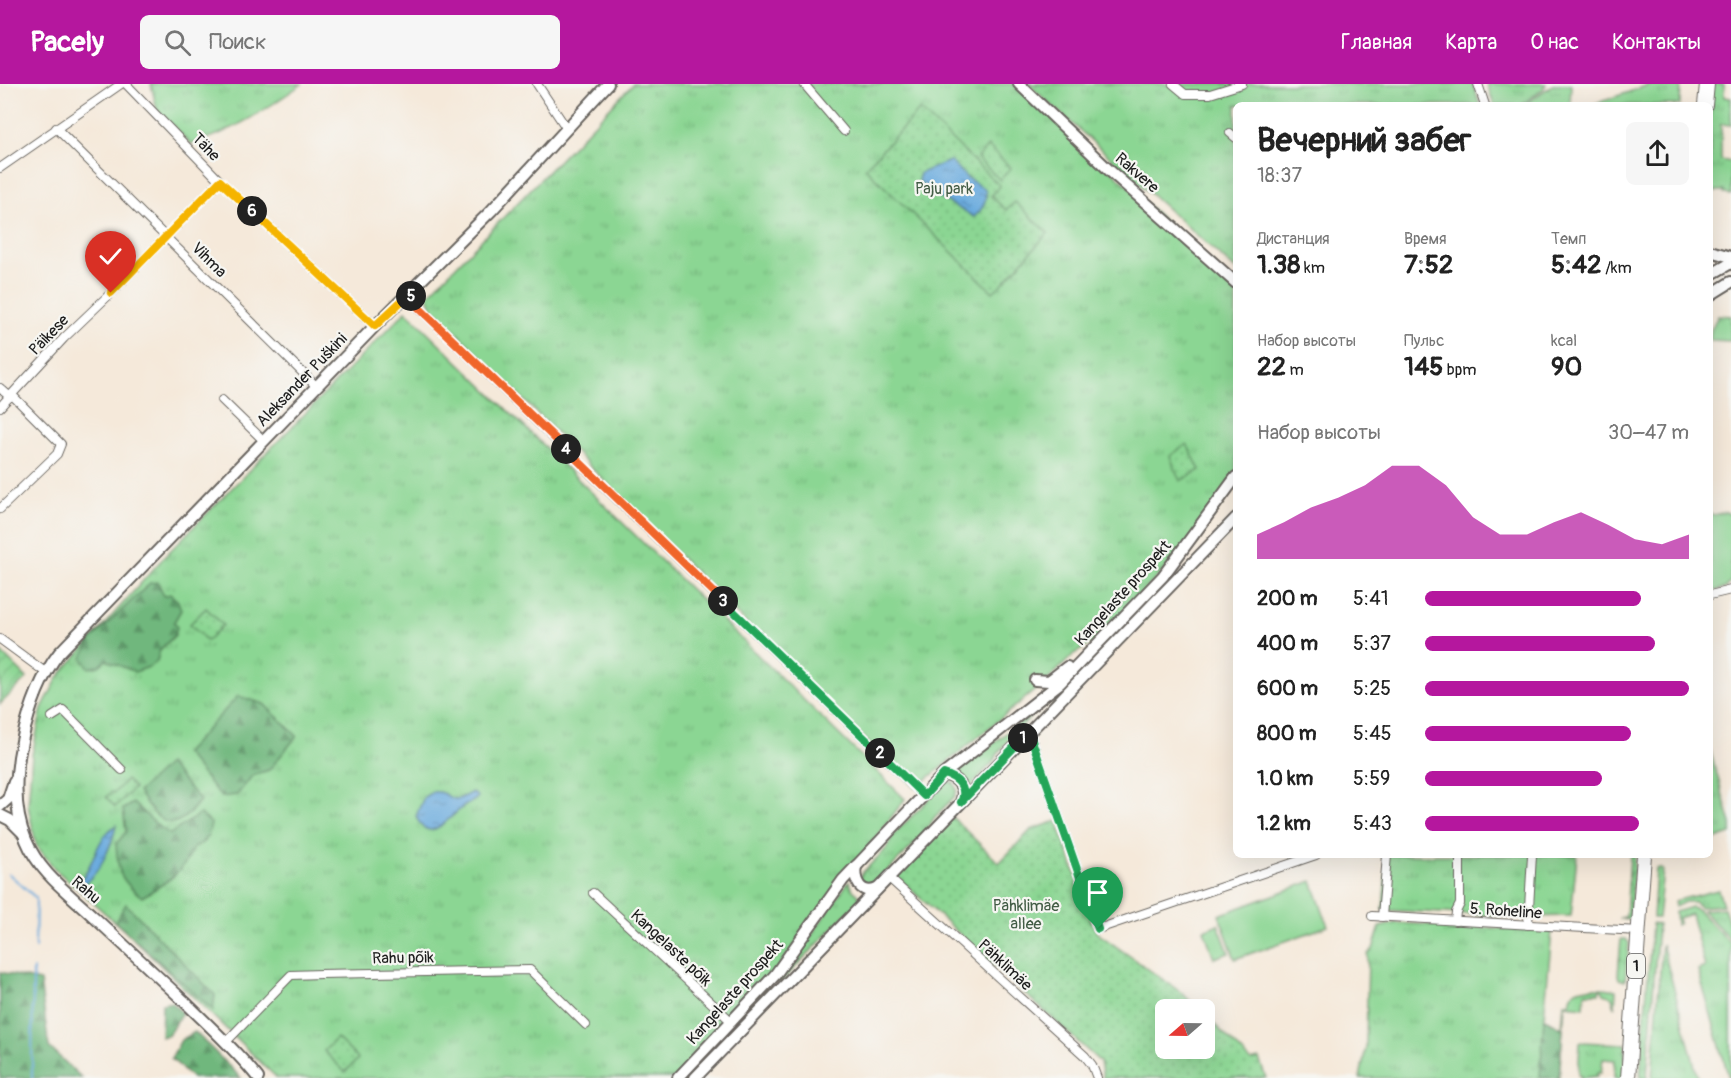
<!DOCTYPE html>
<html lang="ru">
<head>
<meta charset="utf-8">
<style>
	body { margin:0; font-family:Pangolin,sans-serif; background:#f6f6f6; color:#222; height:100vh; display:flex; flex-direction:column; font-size:22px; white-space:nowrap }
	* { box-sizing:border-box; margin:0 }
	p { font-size:20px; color:#767676 }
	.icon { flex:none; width:33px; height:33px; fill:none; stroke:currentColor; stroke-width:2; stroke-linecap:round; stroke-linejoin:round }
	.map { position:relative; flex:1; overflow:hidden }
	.details { position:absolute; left:1233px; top:18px; width:480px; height:756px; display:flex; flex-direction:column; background:#fff; border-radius:9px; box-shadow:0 6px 24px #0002 }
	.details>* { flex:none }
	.needle { width:39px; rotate:250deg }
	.fabs { position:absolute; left:1155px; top:915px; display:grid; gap:12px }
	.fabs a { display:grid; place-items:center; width:60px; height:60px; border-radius:9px; background:#fff; box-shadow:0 6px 24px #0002; font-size:30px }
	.pin { position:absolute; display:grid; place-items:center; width:51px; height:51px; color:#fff; margin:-62px -26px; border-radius:50% 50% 50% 0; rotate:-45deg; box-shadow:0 0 6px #0007 }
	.pin .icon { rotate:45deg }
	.km { position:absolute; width:30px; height:30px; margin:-15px; border-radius:50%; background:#222; color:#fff; font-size:16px; line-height:30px; text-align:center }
	.round { display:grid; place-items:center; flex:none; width:63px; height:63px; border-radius:9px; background:#f6f6f6 }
	.overview { display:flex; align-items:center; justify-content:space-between; height:102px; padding:0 24px }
	h1 { font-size:33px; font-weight:700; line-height:45px }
	.stats { display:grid; grid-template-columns:repeat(3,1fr); gap:9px; height:102px; padding:6px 24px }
	.stats div { display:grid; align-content:center }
	.stats b { font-size:26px; font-weight:700 }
	.stats small { font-size:16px; font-weight:400 }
	.stats p { font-size:16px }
	.chart { height:168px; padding:12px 24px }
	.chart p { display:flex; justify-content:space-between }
	.chart svg { width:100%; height:108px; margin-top:6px; fill:#b5179e; opacity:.7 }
	ul { padding:0 24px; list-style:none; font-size:20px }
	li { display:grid; grid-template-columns:96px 72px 1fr; align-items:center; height:45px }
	li i { height:15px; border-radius:8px; background:#b5179e }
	header { display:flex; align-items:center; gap:36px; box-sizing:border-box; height:84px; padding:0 30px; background:#b5179e; color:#fff }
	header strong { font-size:28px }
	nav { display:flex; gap:33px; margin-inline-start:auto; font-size:21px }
	.search { width:420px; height:54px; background:#f6f6f6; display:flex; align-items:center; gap:15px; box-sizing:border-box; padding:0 21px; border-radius:9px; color:#767676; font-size:22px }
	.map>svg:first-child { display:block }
	.grass { fill:url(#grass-tufts); stroke:#547958; stroke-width:1.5 }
	.forest { fill:url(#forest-firs); stroke:#466a4c; stroke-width:1.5 }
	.park { fill:url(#park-dots); stroke:#547958; stroke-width:1.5 }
	.garden { fill:url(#garden-furrows); stroke:#547958; stroke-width:1.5 }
	.pitch { fill:#8bd693; stroke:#547958; stroke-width:1.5 }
	.water { fill:url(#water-ripples); stroke:#44647d; stroke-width:1.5 }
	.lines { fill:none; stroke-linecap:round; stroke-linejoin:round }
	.stream { stroke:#6babde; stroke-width:2 }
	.street-casing { stroke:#68645e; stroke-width:10 }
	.secondary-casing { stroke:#68645e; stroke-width:14 }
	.highway-casing { stroke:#68645e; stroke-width:16 }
	.street { stroke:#fff; stroke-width:8 }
	.secondary { stroke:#fff; stroke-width:10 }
	.highway { stroke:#fff; stroke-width:14 }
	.split-1-casing { stroke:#fff; stroke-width:12 }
	.split-2-casing { stroke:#fff; stroke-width:12 }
	.split-3-casing { stroke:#fff; stroke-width:12 }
	.split-4-casing { stroke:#fff; stroke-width:12 }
	.split-5-casing { stroke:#fff; stroke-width:12 }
	.split-6-casing { stroke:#fff; stroke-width:12 }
	.split-7-casing { stroke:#fff; stroke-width:12 }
	.split-1 { stroke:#22a559; stroke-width:8 }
	.split-2 { stroke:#22a559; stroke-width:8 }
	.split-3 { stroke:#22a559; stroke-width:8 }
	.split-4 { stroke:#f0652b; stroke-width:8 }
	.split-5 { stroke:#f0652b; stroke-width:8 }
	.split-6 { stroke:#f5b400; stroke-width:8 }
	.split-7 { stroke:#f5b400; stroke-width:8 }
	.labels { text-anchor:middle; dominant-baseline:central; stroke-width:4.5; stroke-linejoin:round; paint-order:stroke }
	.shield { fill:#f6f6f2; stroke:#5d5d5c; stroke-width:1.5 }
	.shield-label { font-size:15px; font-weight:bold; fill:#1c1c1c }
	.street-label { font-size:16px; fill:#1c1c1c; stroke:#f6f6f2 }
	.park-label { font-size:16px; fill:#435d46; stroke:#f6f6f2 }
</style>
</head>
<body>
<header>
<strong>Pacely</strong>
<div class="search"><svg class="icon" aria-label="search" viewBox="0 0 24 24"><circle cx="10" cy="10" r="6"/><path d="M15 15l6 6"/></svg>Поиск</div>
<nav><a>Главная</a><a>Карта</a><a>О нас</a><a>Контакты</a></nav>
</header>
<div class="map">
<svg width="1731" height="994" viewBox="0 0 1731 994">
	<defs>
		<pattern id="grass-tufts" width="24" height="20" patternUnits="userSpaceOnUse" patternTransform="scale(1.5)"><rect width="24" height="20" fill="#8bd693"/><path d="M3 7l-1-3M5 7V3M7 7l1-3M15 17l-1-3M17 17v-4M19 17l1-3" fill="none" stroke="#77b77e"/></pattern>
		<pattern id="forest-firs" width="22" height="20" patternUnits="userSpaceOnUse" patternTransform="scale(1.5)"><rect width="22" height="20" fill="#70b77d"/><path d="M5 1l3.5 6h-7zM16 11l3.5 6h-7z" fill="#5b9466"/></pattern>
		<pattern id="park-dots" width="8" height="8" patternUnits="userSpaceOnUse" patternTransform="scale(1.5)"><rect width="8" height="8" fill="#8bd693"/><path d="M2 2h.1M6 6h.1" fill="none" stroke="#77b77e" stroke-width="1.8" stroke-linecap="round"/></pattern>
		<pattern id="garden-furrows" width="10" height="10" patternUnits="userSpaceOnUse" patternTransform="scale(1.5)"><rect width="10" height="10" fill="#8bd693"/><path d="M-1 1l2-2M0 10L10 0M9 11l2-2" fill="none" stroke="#77b77e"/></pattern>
		<pattern id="water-ripples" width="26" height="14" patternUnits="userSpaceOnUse" patternTransform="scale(1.5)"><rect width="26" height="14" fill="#6babde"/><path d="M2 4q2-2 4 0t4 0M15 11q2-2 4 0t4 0" fill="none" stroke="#578ab3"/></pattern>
	</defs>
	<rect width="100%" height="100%" fill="#f6f6f2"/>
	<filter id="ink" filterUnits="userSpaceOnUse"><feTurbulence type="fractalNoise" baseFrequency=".0167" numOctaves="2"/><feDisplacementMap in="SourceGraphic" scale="12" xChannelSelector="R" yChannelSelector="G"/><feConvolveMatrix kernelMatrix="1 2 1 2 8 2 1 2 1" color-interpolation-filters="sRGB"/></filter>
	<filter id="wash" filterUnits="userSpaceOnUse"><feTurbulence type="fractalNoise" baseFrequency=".008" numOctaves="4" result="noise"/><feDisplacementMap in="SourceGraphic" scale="24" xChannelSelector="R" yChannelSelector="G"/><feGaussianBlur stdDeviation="1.35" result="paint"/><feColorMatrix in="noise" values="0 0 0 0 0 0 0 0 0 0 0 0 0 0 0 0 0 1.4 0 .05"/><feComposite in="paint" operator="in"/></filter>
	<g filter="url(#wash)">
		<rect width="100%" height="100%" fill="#f5e9da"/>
		<g class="grass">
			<path d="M151 0H302C268 24 232 49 191 60L157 26Z"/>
			<polygon points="633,0 1021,0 1236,205 1236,393 1183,467 1096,556 1073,571 1051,593 916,704 782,575 432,224 428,211"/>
			<polygon points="1028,0 1473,0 1480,21 1236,21 1236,186"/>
			<polygon points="1487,0 1546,0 1543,5 1521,21 1494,21"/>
			<polygon points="1554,0 1571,0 1570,21 1524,21"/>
			<polygon points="1651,0 1681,0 1680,21 1592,21"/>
			<polygon points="1713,0 1724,0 1724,13 1731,14 1731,41 1721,40 1721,76 1731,78 1731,111 1724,110 1724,107 1710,107 1710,39"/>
			<polygon points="406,227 905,715 757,911 675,994 277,994 124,846 55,785 36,761 28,721 32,671 42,624 59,592 164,473"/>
			<polygon points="1718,231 1731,232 1731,257 1710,256 1711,246"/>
			<polygon points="1038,625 1004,661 992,679 969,704 961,692 956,687"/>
			<polygon points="1710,666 1731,740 1731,750 1710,757"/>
			<polygon points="947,697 954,699 957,706 955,712 934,734 926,748 874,801 867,803 860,794 862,789 886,765 893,751"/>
			<polygon points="1387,771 1577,771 1571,832 1522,833 1383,826"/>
			<polygon points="1630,771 1635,771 1630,832 1629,835 1619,834 1626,833"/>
			<polygon points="1659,784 1663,786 1658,834 1653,834 1656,785"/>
			<polygon points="849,797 853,806 862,814 780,899 778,898"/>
			<polygon points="1718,806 1723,821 1700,823 1695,818 1685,818 1675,823 1674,817"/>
			<polygon points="1691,823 1697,825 1731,860 1731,994 1729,994 1698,886 1705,883 1691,830 1678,834 1679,839 1676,841 1675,828"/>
			<polygon points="1724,824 1731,845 1731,856 1702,826"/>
			<path d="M1396 839 1552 847 1544 934 1562 944 1564 919H1570C1571 914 1571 909 1576 906 1582 902 1608 904 1616 906L1615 923 1612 913 1604 910 1602 906H1599V909H1585L1584 923 1565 921 1559 994H1360L1366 963 1368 870 1373 865 1380 843Z"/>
			<polygon points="1652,840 1658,840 1647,994 1640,994"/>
			<polygon points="1621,855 1626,855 1629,859 1625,897 1619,895 1618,891"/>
			<polygon points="1662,860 1698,994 1652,994"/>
			<polygon points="1580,958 1626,960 1623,994 1614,994 1615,976 1603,975 1601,989 1597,989 1597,992 1580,994 1581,992 1578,991"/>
		</g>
		<g class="forest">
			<polygon points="158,498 164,512 170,510 178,517 181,526 174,538 177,543 175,551 160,566 157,577 149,583 135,588 106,576 99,582 89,584 82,574 91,556 150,499"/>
			<polygon points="238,612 264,620 297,652 269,686 253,691 237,711 221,713 185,669"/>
			<path d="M168 680 200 716C173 754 159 739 138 708Z"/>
			<path d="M133 719 156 740 170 750 200 730 211 739C209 753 206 758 193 764 184 789 164 800 142 813 119 796 118 788 116 760L126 748 123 725Z"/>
			<polygon points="126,820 215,911 213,926 115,838"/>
			<polygon points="0,888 40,897 49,963 82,994 0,994"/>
			<polygon points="172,918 182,929 168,951 161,953 162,920"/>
			<polygon points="1544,934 1563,945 1559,994 1540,994"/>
			<polygon points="195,948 241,994 192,994 171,974 181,956"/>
		</g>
		<g class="park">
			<polygon points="920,26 1000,102 991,112 1006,126 1015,118 1048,149 1002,200 993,208 865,84"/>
			<polygon points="988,62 1011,84 1000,96 977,74"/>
			<polygon points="1187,360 1200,386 1180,397 1170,372"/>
			<polygon points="206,524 223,541 207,557 190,540"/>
			<polygon points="126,696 134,704 115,723 106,713 111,708 114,709"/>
			<polygon points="952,733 999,779 1031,746 1057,737 1096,848 1182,909 1199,925 1166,926 1166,964 1204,964 1205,931 1251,977 1259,975 1266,994 1103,994 1100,978 896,792"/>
			<polygon points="337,954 358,975 345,988 324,967"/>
		</g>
		<polygon class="garden" points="0,567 27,594 0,620"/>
		<g class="pitch">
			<polygon points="1726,428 1731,431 1731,497 1726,504 1710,508 1710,429 1713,431"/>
			<polygon points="1312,797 1328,842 1235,875 1219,831"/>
			<polygon points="1218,840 1229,869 1214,874 1204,846"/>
		</g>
		<g class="water">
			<path d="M950 77 967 94 985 105C988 116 983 125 974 133L928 107 918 96 920 89Z"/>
			<path d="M432 708C454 706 445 725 472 708L478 713C473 719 467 719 462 724 449 732 429 764 416 732L424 713Z"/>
			<path d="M116 741C113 758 99 793 82 800L79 797C94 784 94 756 116 741Z"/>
		</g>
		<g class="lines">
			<g class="stream">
				<polyline points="9,790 36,814 35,864"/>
				<polyline points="32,994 33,885"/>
			</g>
		</g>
	</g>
	<g filter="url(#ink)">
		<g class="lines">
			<g class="street-casing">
				<g id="street">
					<polyline points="126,0 220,97 375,242"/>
					<polyline points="537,0 567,45"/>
					<polyline points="804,0 844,47"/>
					<polyline points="1173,0 1185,10 1210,10 1242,0"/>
					<polyline points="1478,0 1485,21"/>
					<polyline points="56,44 316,302"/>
					<polyline points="1230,49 1236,54"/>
					<polyline points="0,84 121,0"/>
					<polyline points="409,210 416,221 924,712"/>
					<polyline points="0,304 10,313"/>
					<polyline points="222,316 264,357"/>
					<polyline points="0,323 64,254 111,209 220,97"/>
					<polyline points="0,425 57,370 61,360 12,311"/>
					<polyline points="1710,511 1731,506"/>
					<polyline points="0,555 45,588"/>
					<polyline points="52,633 63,626 122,686"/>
					<polyline points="1029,648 1098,845 1316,771"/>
					<polyline points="888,793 1085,972 1092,981 1097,994"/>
					<polyline points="593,809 732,938"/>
					<polyline points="1372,832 1639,847"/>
					<polyline points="1382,833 1387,771"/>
					<polyline points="1455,837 1456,828 1460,820 1460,771"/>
					<polyline points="1528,841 1532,771"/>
					<polyline points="226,958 291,891 321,890 530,886 586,941"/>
				</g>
			</g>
			<g class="secondary-casing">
				<g id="secondary">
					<polyline points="1019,0 1110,87 1236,199"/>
					<polyline points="1710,167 1731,173"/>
					<polyline points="1710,191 1731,179"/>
					<polyline points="1710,211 1731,198"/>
					<polyline points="1035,596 1049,597 1067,583"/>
					<path d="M944 690C958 694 967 704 961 718"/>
					<polyline points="0,722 8,715 14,697"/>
					<polyline points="0,731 10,736 23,749"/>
					<path d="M856 782C853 796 861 812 877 805"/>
					<path d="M258 994C236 966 210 943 185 918 155 890 125 862 95 834 69 809 40 790 26 756 13 725 15 689 22 657 29 625 39 595 59 569L375 242 491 127 608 0"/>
					<polyline points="678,994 775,891 843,796 944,690 1060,599 1163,492 1236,393"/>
					<polyline points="695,994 1236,434"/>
				</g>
			</g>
			<g class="highway-casing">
				<g id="highway">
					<polyline points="1705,21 1707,0"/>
					<polyline points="1628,994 1644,771"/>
				</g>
			</g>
			<use href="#street" class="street"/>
			<use href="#secondary" class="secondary"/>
			<use href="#highway" class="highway"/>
		</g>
	</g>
	<g class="lines" filter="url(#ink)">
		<g class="split-1-casing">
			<polyline id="split-1" points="1023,654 1029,648 1098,845"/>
		</g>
		<g class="split-2-casing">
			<path id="split-2" d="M880 669 924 712 944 690C958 694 968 704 961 718L1023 654"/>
		</g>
		<g class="split-3-casing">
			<polyline id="split-3" points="723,517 880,669"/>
		</g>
		<g class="split-4-casing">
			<polyline id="split-4" points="566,365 723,517"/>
		</g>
		<g class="split-5-casing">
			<polyline id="split-5" points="411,212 416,221 566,365"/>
		</g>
		<g class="split-6-casing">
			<polyline id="split-6" points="252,127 375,242 409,210 411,212"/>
		</g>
		<g class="split-7-casing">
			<polyline id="split-7" points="111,209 220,97 252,127"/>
		</g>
		<use href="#split-1" class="split-1"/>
		<use href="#split-2" class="split-2"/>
		<use href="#split-3" class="split-3"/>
		<use href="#split-4" class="split-4"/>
		<use href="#split-5" class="split-5"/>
		<use href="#split-6" class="split-6"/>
		<use href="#split-7" class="split-7"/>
	</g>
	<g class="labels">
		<rect class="shield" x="1627" y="870" width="18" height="24" rx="4.5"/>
		<g class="shield-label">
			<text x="1636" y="882">1</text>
		</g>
		<g class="street-label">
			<text transform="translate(206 63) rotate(46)">Tähe</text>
			<text transform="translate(1137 89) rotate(41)">Rakvere</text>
			<text transform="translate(209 176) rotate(45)">Vihma</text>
			<text transform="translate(49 251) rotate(-46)">Päikese</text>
			<text transform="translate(302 296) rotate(-46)">Aleksander Puškini</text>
			<text transform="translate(1123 509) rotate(-48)">Kangelaste prospekt</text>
			<text transform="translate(86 806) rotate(41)">Rahu</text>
			<text transform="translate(1506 827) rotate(4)">5. Roheline</text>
			<text transform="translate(671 864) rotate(43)">Kangelaste põik</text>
			<text transform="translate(403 874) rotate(-1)">Rahu põik</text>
			<text transform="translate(1005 881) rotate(43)">Pähklimäe</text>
			<text transform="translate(735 908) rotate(-48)">Kangelaste prospekt</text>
		</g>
		<g class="park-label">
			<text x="944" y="105">Paju park</text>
			<text x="1026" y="822">Pähklimäe<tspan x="1026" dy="18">allee</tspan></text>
		</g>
	</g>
</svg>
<div class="fabs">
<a><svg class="needle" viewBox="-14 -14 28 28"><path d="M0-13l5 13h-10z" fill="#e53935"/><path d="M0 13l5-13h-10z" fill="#767676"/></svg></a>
</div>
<div class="pin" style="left:1098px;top:845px;background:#1e9e55"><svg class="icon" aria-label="arrive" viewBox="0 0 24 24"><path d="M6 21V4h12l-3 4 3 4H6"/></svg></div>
<div class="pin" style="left:111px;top:209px;background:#d93025"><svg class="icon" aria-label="check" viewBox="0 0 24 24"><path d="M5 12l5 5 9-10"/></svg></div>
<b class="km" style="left:1023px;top:654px">1</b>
<b class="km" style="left:880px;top:669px">2</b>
<b class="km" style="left:723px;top:517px">3</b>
<b class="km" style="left:566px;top:365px">4</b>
<b class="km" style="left:411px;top:212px">5</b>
<b class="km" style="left:252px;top:127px">6</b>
<section class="details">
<div class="overview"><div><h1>Вечерний забег</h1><p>18:37</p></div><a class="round"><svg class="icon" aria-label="share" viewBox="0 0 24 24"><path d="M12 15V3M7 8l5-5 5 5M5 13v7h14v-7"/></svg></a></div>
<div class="stats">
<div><p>Дистанция</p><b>1.38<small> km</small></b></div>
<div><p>Время</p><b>7:52</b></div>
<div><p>Темп</p><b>5:42<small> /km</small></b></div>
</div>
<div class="stats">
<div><p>Набор высоты</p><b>22<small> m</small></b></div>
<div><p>Пульс</p><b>145<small> bpm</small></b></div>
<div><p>kcal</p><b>90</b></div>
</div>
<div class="chart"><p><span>Набор высоты</span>30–47 m</p>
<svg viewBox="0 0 160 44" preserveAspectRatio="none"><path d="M0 44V34L10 29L20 23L30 19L40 14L50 6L60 6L70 14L80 27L90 34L100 34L110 29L120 25L130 30L140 36L150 38L160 34V44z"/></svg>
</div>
<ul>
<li><b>200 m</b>5:41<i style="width:82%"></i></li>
<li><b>400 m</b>5:37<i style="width:87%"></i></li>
<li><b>600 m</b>5:25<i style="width:100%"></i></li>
<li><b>800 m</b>5:45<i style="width:78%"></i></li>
<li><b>1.0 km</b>5:59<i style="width:67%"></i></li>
<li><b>1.2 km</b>5:43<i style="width:81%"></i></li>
</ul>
</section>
</div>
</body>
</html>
